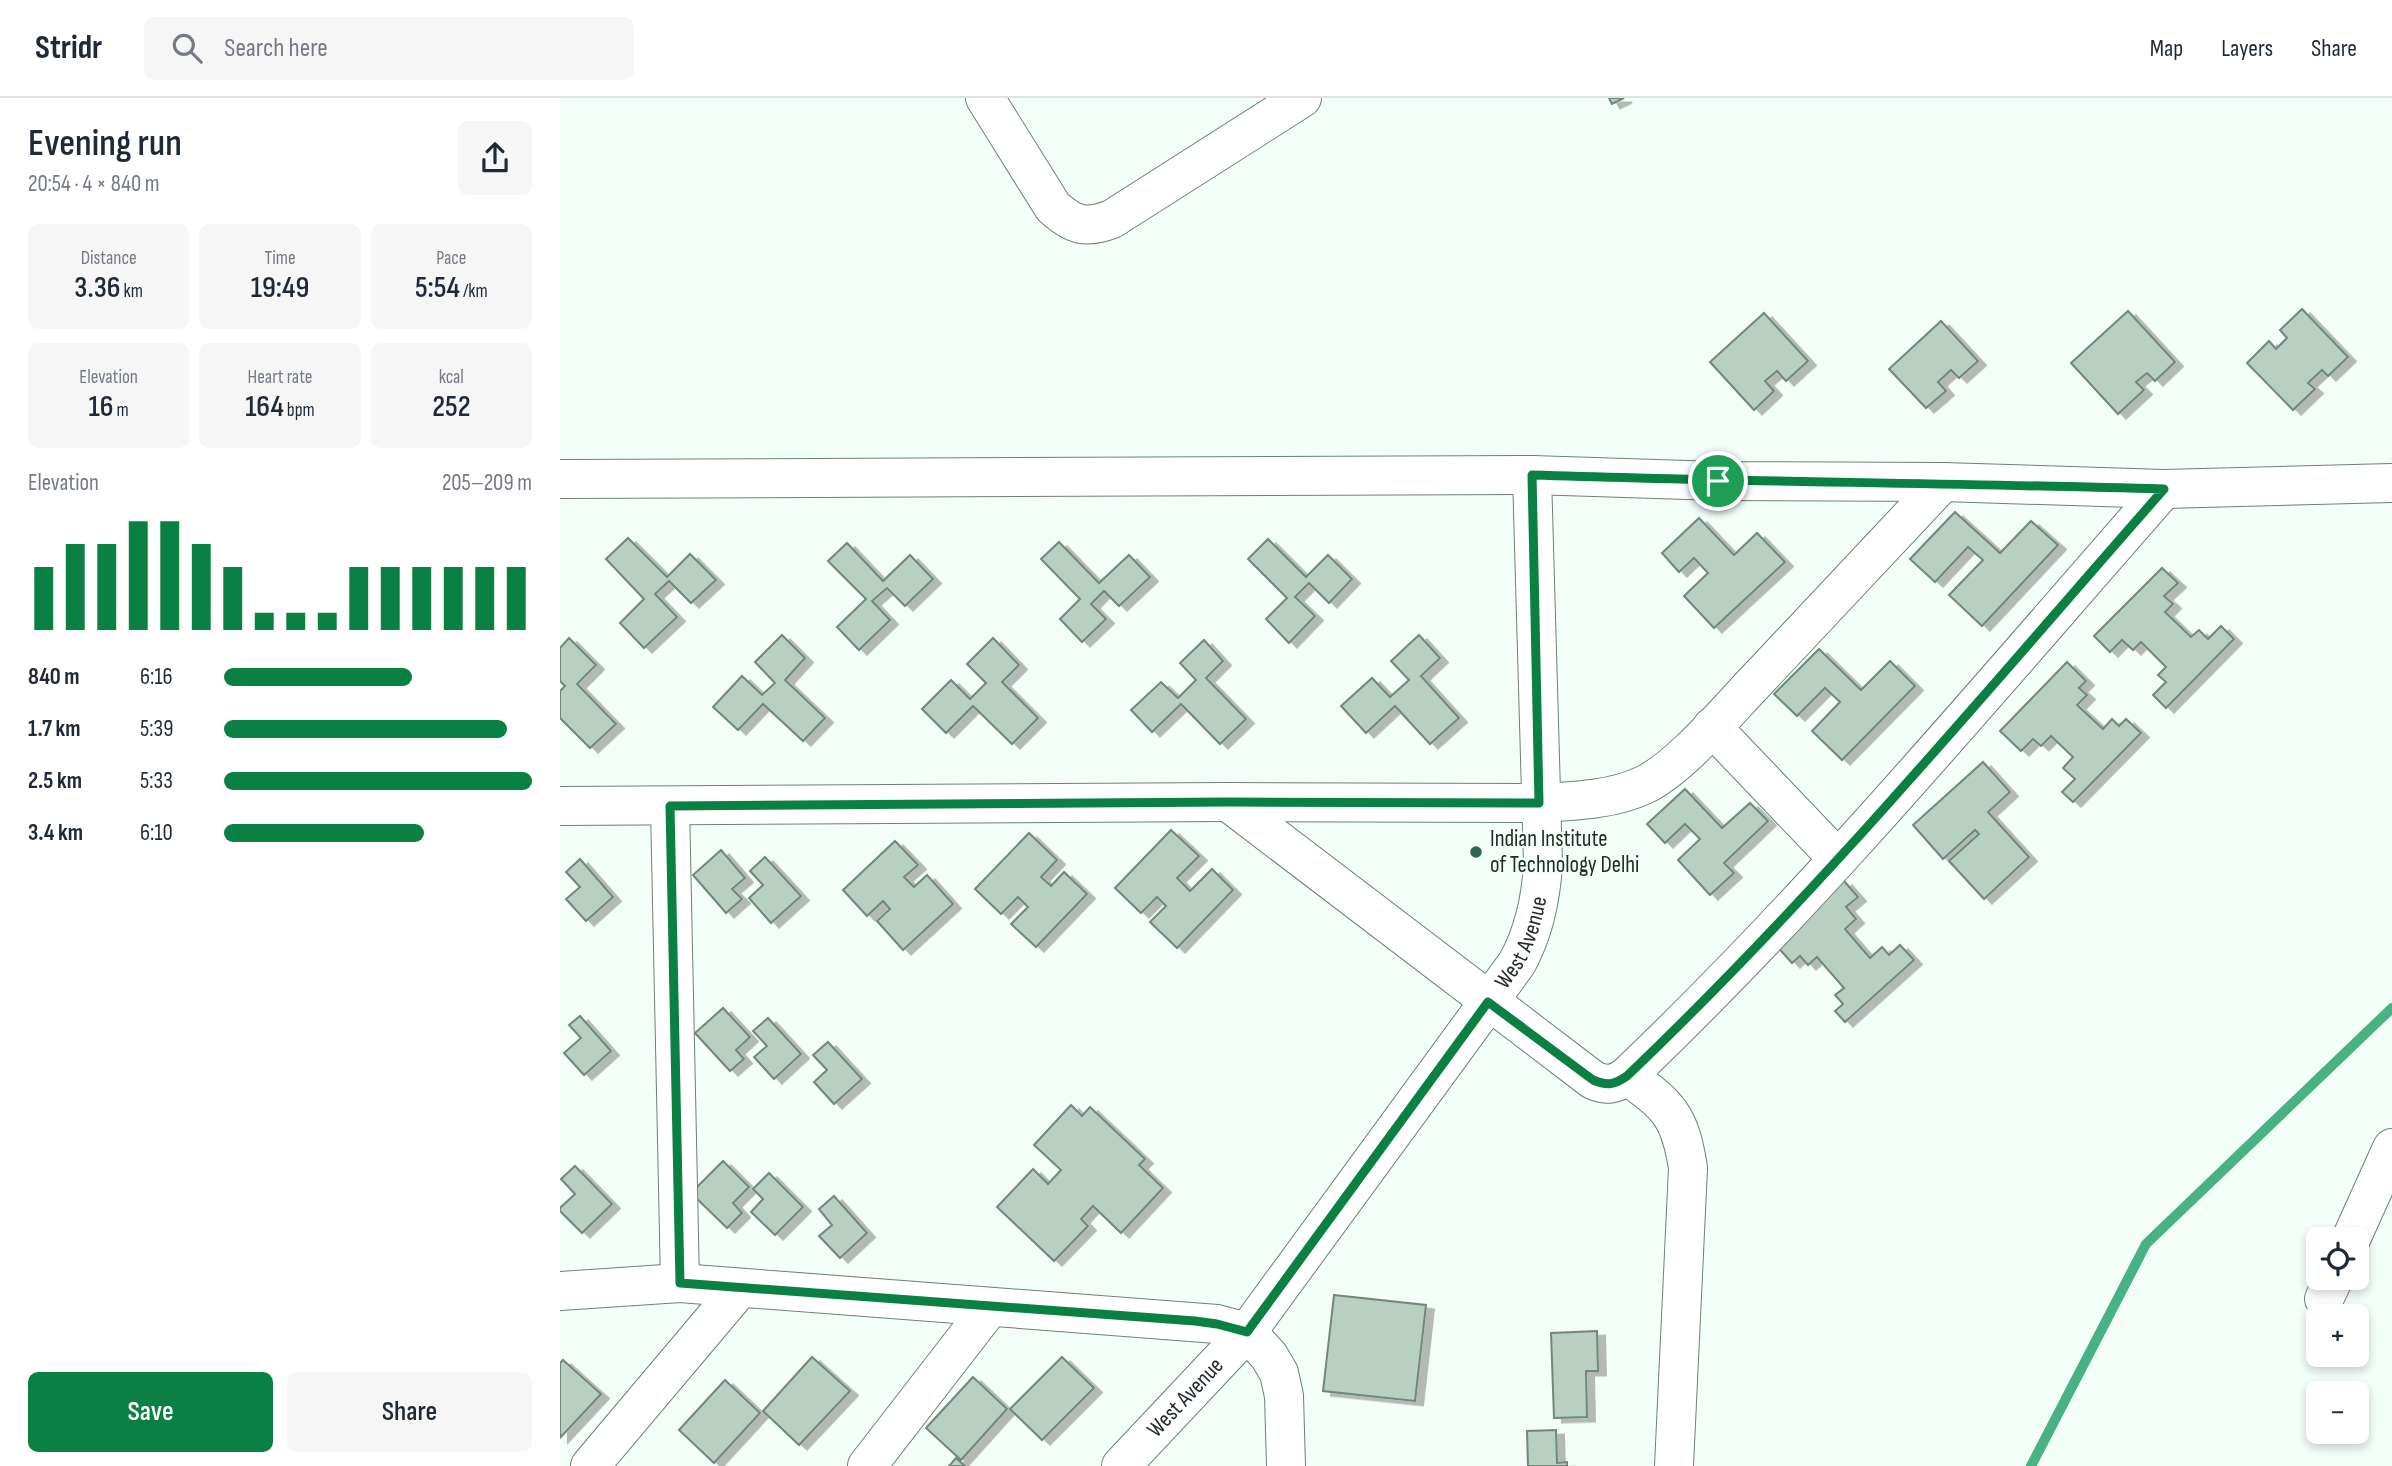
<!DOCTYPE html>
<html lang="en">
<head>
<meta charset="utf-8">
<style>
	body { margin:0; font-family:"Sofia Sans Condensed",sans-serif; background:#f6f6f7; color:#1f2937; height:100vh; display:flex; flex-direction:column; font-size:26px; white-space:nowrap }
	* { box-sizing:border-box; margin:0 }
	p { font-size:23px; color:#747a83 }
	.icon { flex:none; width:38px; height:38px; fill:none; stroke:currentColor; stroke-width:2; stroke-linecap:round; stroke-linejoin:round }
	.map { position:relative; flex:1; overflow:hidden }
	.panel { display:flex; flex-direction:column; background:#fff; width:560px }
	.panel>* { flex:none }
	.fabs { position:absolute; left:1746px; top:1129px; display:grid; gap:14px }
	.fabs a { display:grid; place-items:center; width:63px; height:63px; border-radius:10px; background:#fff; box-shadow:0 4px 10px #0003; font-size:35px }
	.pin { position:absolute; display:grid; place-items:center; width:60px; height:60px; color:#fff; margin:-30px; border:4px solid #fff; border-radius:50%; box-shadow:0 2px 7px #0007 }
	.round { display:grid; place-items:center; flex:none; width:74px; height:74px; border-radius:10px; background:#f6f6f7 }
	.headline { display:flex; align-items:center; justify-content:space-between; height:119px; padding:0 28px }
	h1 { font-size:38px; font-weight:600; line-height:52px }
	.figures { display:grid; grid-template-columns:repeat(3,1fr); gap:10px; height:119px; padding:7px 28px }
	.figures div { display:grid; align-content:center; border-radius:10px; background:#f6f6f7; text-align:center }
	.figures b { font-size:30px; font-weight:600 }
	.figures small { font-size:19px; font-weight:400 }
	.figures p { font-size:19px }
	.chart { height:196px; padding:14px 28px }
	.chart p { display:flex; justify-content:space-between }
	.chart svg { width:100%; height:126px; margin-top:7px; stroke:#0b8043; stroke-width:6 }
	.button { display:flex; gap:14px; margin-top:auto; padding:14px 28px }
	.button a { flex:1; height:80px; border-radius:10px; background:#0b8043; color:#fff; font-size:28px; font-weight:600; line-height:80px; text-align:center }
	.button a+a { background:#f6f6f7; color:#1f2937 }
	ul { padding:0 28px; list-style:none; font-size:23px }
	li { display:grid; grid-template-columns:112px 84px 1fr; align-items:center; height:52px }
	li i { height:18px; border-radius:9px; background:#0b8043 }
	header { display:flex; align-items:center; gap:42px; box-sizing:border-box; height:98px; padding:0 35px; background:#fff; border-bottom:2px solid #e0e1e3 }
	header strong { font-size:33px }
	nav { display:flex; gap:38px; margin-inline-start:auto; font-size:24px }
	.search { width:490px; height:63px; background:#f6f6f7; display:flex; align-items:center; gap:18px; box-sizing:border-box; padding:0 24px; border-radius:10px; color:#747a83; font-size:26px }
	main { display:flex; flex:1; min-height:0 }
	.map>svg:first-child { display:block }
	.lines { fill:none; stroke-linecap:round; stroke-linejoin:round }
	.stream { stroke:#49b282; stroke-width:10 }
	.building { fill:#b7d0c2; stroke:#70887a; stroke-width:2; filter:url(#shadow) }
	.minor-casing { stroke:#6a8275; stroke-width:40 }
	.minor { stroke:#fff; stroke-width:38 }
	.route-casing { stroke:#fff; stroke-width:14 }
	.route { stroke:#0b8043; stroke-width:9 }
	.poi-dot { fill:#30664c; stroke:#f4fef8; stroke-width:2.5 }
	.labels { text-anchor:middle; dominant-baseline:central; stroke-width:5; stroke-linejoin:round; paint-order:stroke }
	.poi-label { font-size:23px; fill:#222c27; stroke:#f4fef8; text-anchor:start }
	.street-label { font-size:23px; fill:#222c27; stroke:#f4fef8 }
</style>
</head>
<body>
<header>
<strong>Stridr</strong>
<div class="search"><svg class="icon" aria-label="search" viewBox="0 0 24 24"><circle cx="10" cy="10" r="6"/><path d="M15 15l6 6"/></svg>Search here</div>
<nav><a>Map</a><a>Layers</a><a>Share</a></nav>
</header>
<main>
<section class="panel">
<div class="headline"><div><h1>Evening run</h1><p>20:54 · 4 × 840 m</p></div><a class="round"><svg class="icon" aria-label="share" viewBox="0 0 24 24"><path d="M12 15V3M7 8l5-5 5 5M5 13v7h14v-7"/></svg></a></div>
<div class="figures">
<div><p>Distance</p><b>3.36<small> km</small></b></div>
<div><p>Time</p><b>19:49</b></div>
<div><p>Pace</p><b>5:54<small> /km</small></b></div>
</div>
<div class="figures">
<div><p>Elevation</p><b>16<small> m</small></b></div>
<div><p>Heart rate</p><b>164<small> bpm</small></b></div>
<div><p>kcal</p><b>252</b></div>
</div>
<div class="chart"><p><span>Elevation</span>205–209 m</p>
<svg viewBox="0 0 160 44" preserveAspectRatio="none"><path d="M5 44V22M15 44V14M25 44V14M35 44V6M45 44V6M55 44V14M65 44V22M75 44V38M85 44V38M95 44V38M105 44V22M115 44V22M125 44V22M135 44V22M145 44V22M155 44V22"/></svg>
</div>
<ul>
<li><b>840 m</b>6:16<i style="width:61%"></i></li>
<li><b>1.7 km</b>5:39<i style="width:92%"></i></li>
<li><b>2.5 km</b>5:33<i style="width:100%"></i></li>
<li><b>3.4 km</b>6:10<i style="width:65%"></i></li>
</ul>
<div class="button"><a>Save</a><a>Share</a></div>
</section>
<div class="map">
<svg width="1832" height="1368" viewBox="0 0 1832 1368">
	<defs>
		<filter id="shadow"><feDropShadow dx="8" dy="4.5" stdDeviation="0" flood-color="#0004"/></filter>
	</defs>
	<rect width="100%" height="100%" fill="#f4fef8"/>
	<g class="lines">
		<polyline class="stream" points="1471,1368 1586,1146 1832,910"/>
	</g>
	<g class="building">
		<polygon points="1049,0 1064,0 1052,6"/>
		<polygon points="1742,211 1788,259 1768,278 1762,272 1748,285 1755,291 1733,312 1687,265 1709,243 1716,251 1727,240 1720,232"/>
		<polygon points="1568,213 1615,264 1595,283 1587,275 1576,284 1584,292 1558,316 1511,265"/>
		<polygon points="1204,215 1248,263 1226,283 1217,273 1205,283 1214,293 1194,312 1150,264"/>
		<polygon points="1381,223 1418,263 1399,280 1391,272 1378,284 1386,293 1366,310 1329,271"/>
		<polygon points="1395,414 1440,455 1471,423 1498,447 1422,528 1389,497 1423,462 1408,449 1375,484 1350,461"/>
		<polygon points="1139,420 1174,457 1197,435 1225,464 1154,530 1124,498 1148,475 1134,460 1119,474 1102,455"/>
		<polygon points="68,440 107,479 130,456 156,482 131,505 109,483 95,496 117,519 84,550 60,525 84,501 46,461"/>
		<polygon points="708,441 746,479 768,457 792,481 769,505 749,485 735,499 755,518 729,545 706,521 727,500 688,461"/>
		<polygon points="499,444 539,485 569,457 590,479 559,508 544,493 531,506 546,521 522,544 500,521 520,501 481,461"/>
		<polygon points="287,445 323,483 350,457 373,481 345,508 327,490 312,503 330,522 299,552 277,529 306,501 268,463"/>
		<polygon points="1602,470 1618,485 1604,498 1613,506 1605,514 1631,539 1639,532 1648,541 1661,528 1674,541 1606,610 1593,597 1606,584 1598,577 1606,569 1581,544 1573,552 1562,542 1550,554 1534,538"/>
		<polygon points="222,537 245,560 225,582 265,620 243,643 203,606 178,632 153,609 182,578 202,597 215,585 195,564"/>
		<polygon points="859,537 880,560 861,578 899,620 870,646 835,608 806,635 781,608 812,580 830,599 849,582 831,563"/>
		<polygon points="9,540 36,567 17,586 56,626 30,650 0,620 0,593 5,588 0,583 0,550"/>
		<polygon points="433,540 459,567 442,584 478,620 452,646 413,608 386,635 362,611 391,582 410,601 426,585 407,566"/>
		<polygon points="644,542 663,563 646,580 686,621 660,646 621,606 592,634 571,612 601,584 618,600 636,582 620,565"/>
		<polygon points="1259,551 1301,592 1330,563 1355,588 1282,662 1252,633 1280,604 1265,590 1237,618 1214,596"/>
		<polygon points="1507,564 1526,583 1519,590 1527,597 1517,607 1543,631 1552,621 1559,628 1566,621 1581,635 1513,704 1502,694 1515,681 1503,670 1513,659 1491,638 1481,648 1473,641 1461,653 1440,633"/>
		<polygon points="1423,664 1450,694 1428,714 1469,759 1424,801 1389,763 1419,736 1415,732 1383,761 1353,727"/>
		<polygon points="1125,691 1162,730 1190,705 1208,723 1164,765 1174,775 1150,797 1118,762 1140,741 1125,726 1105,745 1087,726"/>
		<polygon points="611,732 639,758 617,780 630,793 652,771 673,792 617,850 590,824 606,808 597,799 581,815 555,790"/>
		<polygon points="469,735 497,762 481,779 491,788 504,774 527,796 476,849 451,826 468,809 458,799 441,816 415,791"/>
		<polygon points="335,743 358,767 344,779 354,789 367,777 393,806 343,852 317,823 330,811 323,803 307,818 283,792"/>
		<polygon points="161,752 185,780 172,791 182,801 166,815 133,777"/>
		<polygon points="205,759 241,798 211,825 189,800 203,787 190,773"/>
		<polygon points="20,761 53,799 26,823 6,801 20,789 6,774"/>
		<polygon points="1284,783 1298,799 1286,809 1296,821 1285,831 1310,860 1322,849 1329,857 1340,847 1354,862 1285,924 1275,913 1283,906 1275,897 1284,890 1257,859 1248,867 1240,858 1232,865 1214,845"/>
		<polygon points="163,910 190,939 176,952 184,961 170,973 135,935"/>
		<polygon points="20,918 51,953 24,977 4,955 21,940 9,927"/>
		<polygon points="208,920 241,956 214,981 194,959 207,948 193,933"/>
		<polygon points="268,944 302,981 274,1006 254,984 267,972 253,957"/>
		<polygon points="511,1007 522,1018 530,1009 585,1061 579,1067 603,1090 561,1135 533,1108 521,1121 528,1128 494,1163 437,1109 473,1071 488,1086 501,1072 474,1047"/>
		<polygon points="163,1063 189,1089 173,1105 182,1115 167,1130 131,1095"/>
		<polygon points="15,1068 52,1106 22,1135 0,1113 0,1110 15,1096 1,1081"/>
		<polygon points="209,1075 243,1109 215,1137 191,1114 203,1101 193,1091"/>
		<polygon points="274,1098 307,1135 280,1160 259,1138 272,1127 259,1111"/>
		<polygon points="774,1197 866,1207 855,1303 763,1293"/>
		<polygon points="1037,1233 1038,1273 1026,1273 1027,1319 994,1320 991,1235"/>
		<polygon points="252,1259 290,1293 239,1347 203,1313"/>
		<polygon points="502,1259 534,1290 482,1342 450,1311"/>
		<polygon points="3,1262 41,1296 0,1340 0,1265"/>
		<polygon points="413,1279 447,1311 401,1362 366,1330"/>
		<polygon points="165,1282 200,1315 154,1365 119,1332"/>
		<polygon points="996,1332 997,1365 1007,1364 1007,1368 968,1368 967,1333"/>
		<polygon points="396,1360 405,1368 389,1368"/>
	</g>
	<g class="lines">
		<g class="minor-casing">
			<g id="minor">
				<path d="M425 0 493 109C514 128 526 131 552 121L742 0"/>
				<polyline points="0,381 972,377 1158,383 1383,384 1604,391 1832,385"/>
				<polyline points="1152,629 1278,761"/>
				<path d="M668 704 1033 982C1047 988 1054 987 1067 978 1259 795 1429 590 1604 391"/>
				<path d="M0 708 668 704 979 705C1014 703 1052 702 1084 687 1121 669 1167 613 1197 582 1259 516 1321 450 1383 384"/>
				<polyline points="110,708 120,1185"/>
				<path d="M1067 978C1108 1007 1120 1017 1128 1070L1114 1368"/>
				<polyline points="1791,1141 1832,1050"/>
				<polyline points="0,1193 120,1185 657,1226 687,1234 709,1258 719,1275 724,1298 726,1368"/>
				<polyline points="1764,1201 1774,1180"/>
				<polyline points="30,1368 180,1190"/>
				<polyline points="307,1368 430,1209"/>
				<path id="s1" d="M561 1368 687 1234 957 865C974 834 981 802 983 766L972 377"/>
			</g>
		</g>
		<use href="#minor" class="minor"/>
	</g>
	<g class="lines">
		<g class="route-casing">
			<path id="route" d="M972 377C1183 384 1394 385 1604 391 1429 590 1259 795 1067 978 1054 987 1047 988 1033 982L928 904 687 1234 657 1226 635 1223 120 1185 110 708 668 704 979 705Z"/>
		</g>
		<use href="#route" class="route"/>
	</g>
	<circle class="poi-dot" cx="916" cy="754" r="7"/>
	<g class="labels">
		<g class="poi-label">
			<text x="930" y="741">Indian Institute<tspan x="930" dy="26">of Technology Delhi</tspan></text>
		</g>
		<g class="street-label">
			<text stroke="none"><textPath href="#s1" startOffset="662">West Avenue</textPath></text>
			<text stroke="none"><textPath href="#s1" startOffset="94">West Avenue</textPath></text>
		</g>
	</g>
</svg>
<div class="fabs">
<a><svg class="icon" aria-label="locate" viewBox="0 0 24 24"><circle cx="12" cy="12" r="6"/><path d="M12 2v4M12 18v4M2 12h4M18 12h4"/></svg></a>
<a>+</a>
<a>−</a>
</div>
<div class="pin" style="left:1158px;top:383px;background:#1e9e55"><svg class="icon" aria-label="arrive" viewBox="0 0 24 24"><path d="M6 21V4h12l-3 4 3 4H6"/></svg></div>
</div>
</main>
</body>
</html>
